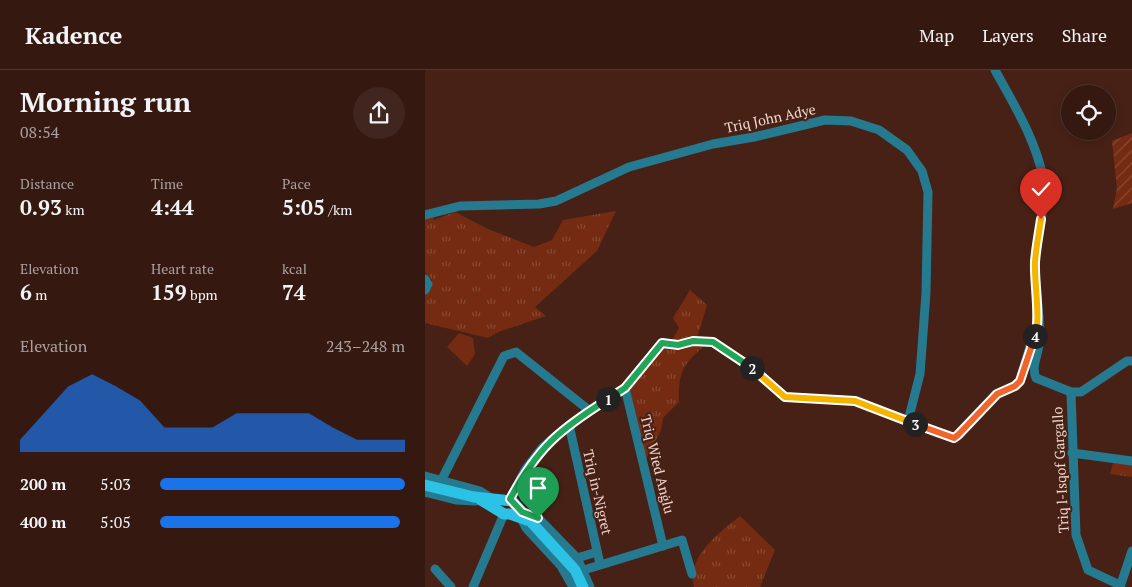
<!DOCTYPE html>
<html lang="en">
<head>
<meta charset="utf-8">
<style>
	body { margin:0; font-family:"PT Serif",serif; background:#40261e; color:#f1f3f6; height:100vh; display:flex; flex-direction:column; font-size:19px; white-space:nowrap }
	* { box-sizing:border-box; margin:0 }
	p { font-size:16px; color:#aaa09f }
	.icon { flex:none; width:28px; height:28px; fill:none; stroke:currentColor; stroke-width:2; stroke-linecap:round; stroke-linejoin:round }
	.map { position:relative; flex:1; overflow:hidden }
	.side { display:flex; flex-direction:column; background:#351910; width:425px }
	.side>* { flex:none }
	.controls { position:absolute; left:636px; top:15px; display:grid; gap:10px }
	.controls a { display:grid; place-items:center; width:55px; height:55px; border-radius:50%; background:#351910; box-shadow:0 2px 8px #0003,0 0 0 1px #4f3830; font-size:25px }
	.pin { position:absolute; display:grid; place-items:center; width:42px; height:42px; color:#fff; margin:-51px -21px; border-radius:50% 50% 50% 0; rotate:-45deg; box-shadow:0 0 5px #0007 }
	.pin .icon { rotate:45deg }
	.km { position:absolute; width:25px; height:25px; margin:-12px; border-radius:50%; background:#222; color:#fff; font-size:14px; line-height:25px; text-align:center }
	.round { display:grid; place-items:center; flex:none; width:52px; height:52px; border-radius:26px; background:#40261e }
	.headline { display:flex; align-items:center; justify-content:space-between; height:85px; padding:0 20px }
	h1 { font-size:28px; font-weight:800; line-height:38px }
	.metrics { display:grid; grid-template-columns:repeat(3,1fr); gap:8px; height:85px; padding:5px 20px }
	.metrics div { display:grid; align-content:center }
	.metrics b { font-size:21px; font-weight:800 }
	.metrics small { font-size:14px; font-weight:400 }
	.metrics p { font-size:14px }
	.chart { height:140px; padding:10px 20px }
	.chart p { display:flex; justify-content:space-between }
	.chart svg { width:100%; height:90px; margin-top:5px; fill:#1a73e8; opacity:.7 }
	ul { padding:0 20px; list-style:none; font-size:16px }
	li { display:grid; grid-template-columns:80px 60px 1fr; align-items:center; height:38px }
	li i { height:12px; border-radius:6px; background:#1a73e8 }
	header { display:flex; align-items:center; gap:30px; box-sizing:border-box; height:70px; padding:0 25px; background:#351910; border-bottom:1px solid #4f3830 }
	header strong { font-size:24px }
	nav { display:flex; gap:28px; margin-inline-start:auto; font-size:18px }
	main { display:flex; flex:1; min-height:0 }
	.map>svg:first-child { display:block }
	.grass { fill:url(#grass-tufts) }
	.park { fill:#752b12 }
	.garden { fill:url(#garden-furrows) }
	.lines { fill:none; stroke-linecap:round; stroke-linejoin:round }
	.minor { stroke:#267a8f; stroke-width:9 }
	.major { stroke:#2cc2e5; stroke-width:11 }
	.split-1-casing { stroke:#fff; stroke-width:10 }
	.split-2-casing { stroke:#fff; stroke-width:10 }
	.split-3-casing { stroke:#fff; stroke-width:10 }
	.split-4-casing { stroke:#fff; stroke-width:10 }
	.split-5-casing { stroke:#fff; stroke-width:10 }
	.split-1 { stroke:#22a559; stroke-width:6 }
	.split-2 { stroke:#22a559; stroke-width:6 }
	.split-3 { stroke:#f5b400; stroke-width:6 }
	.split-4 { stroke:#f0652b; stroke-width:6 }
	.split-5 { stroke:#f5b400; stroke-width:6 }
	.labels { text-anchor:middle; dominant-baseline:central; stroke-width:4; stroke-linejoin:round; paint-order:stroke }
	.street-label { font-size:14px; fill:#f0d6ce; stroke:#472115 }
</style>
</head>
<body>
<header>
<strong>Kadence</strong>
<nav><a>Map</a><a>Layers</a><a>Share</a></nav>
</header>
<main>
<section class="side">
<div class="headline"><div><h1>Morning run</h1><p>08:54</p></div><a class="round"><svg class="icon" aria-label="share" viewBox="0 0 24 24"><path d="M12 15V3M7 8l5-5 5 5M5 13v7h14v-7"/></svg></a></div>
<div class="metrics">
<div><p>Distance</p><b>0.93<small> km</small></b></div>
<div><p>Time</p><b>4:44</b></div>
<div><p>Pace</p><b>5:05<small> /km</small></b></div>
</div>
<div class="metrics">
<div><p>Elevation</p><b>6<small> m</small></b></div>
<div><p>Heart rate</p><b>159<small> bpm</small></b></div>
<div><p>kcal</p><b>74</b></div>
</div>
<div class="chart"><p><span>Elevation</span>243–248 m</p>
<svg viewBox="0 0 160 44" preserveAspectRatio="none"><path d="M0 44V38L10 25L20 12L30 6L40 12L50 19L60 32L70 32L80 32L90 25L100 25L110 25L120 25L130 32L140 38L150 38L160 38V44z"/></svg>
</div>
<ul>
<li><b>200 m</b>5:03<i style="width:100%"></i></li>
<li><b>400 m</b>5:05<i style="width:98%"></i></li>
</ul>
</section>
<div class="map">
<svg width="707" height="517" viewBox="0 0 707 517">
	<defs>
		<pattern id="grass-tufts" width="24" height="20" patternUnits="userSpaceOnUse" patternTransform="scale(1.25)"><rect width="24" height="20" fill="#752b12"/><path d="M3 7l-1-3M5 7V3M7 7l1-3M15 17l-1-3M17 17v-4M19 17l1-3" fill="none" stroke="#894933"/></pattern>
		<pattern id="garden-furrows" width="10" height="10" patternUnits="userSpaceOnUse" patternTransform="scale(1.25)"><rect width="10" height="10" fill="#752b12"/><path d="M-1 1l2-2M0 10L10 0M9 11l2-2" fill="none" stroke="#894933"/></pattern>
	</defs>
	<rect width="100%" height="100%" fill="#472115"/>
	<g class="grass">
		<polygon points="191,141 172,181 110,237 121,246 73,262 63,268 0,253 0,225 7,217 7,210 0,202 0,147 8,145 9,150 30,142 63,159 109,177 127,170 138,150"/>
		<polygon points="265,220 282,235 272,268 246,272 254,258 248,248"/>
		<path d="M266 275 280 276C258 293 253 303 254 332L238 348 236 360 221 389 205 320 236 279 254 280Z"/>
		<polygon points="688,393 707,395 707,407 685,404"/>
		<path d="M315 446 350 480 335 517H269C260 488 295 462 315 446Z"/>
	</g>
	<polygon class="park" points="34,263 48,268 50,284 42,296 22,277"/>
	<polygon class="garden" points="707,63 707,133 688,139 692,118 687,71"/>
	<g class="lines">
		<g class="minor">
			<path d="M570 0C588 33 611 70 618 108 622 135 612 164 610 191 609 219 617 249 614 274 613 286 606 296 611 308L646 322H656L702 291H707"/>
			<polyline points="0,145 35,136 114,134 131,131 204,97 288,74 329,67 400,50 426,51 454,60 482,80 497,101 503,122 501,223 495,304 483,351"/>
			<polyline points="0,209 3,214 0,220"/>
			<polyline points="200,318 238,476"/>
			<polyline points="646,322 651,465 663,500 695,515"/>
			<polyline points="144,355 175,494"/>
			<polyline points="647,383 707,391"/>
			<polyline points="0,406 55,421 66,428"/>
			<polyline points="16,411 79,286 91,282 165,341"/>
			<polyline points="0,422 31,430 51,431"/>
			<polyline points="85,429 100,400 117,378 144,355 200,318 237,273 253,275 268,271 288,272 334,303 360,327 430,331 529,368 572,324 589,316 595,311 606,273 614,256"/>
			<polyline points="97,442 113,448 152,488 165,517"/>
			<polyline points="95,446 101,458 136,496 148,517"/>
			<polyline points="152,488 172,482"/>
			<polyline points="10,499 26,517"/>
			<polyline points="159,500 257,470 267,504"/>
			<polyline points="48,517 79,444"/>
			<polyline points="695,517 707,481"/>
		</g>
		<g class="major">
			<polyline points="0,415 49,427 87,431 150,500 158,517"/>
			<polyline points="56,430 79,444 85,444 102,450"/>
		</g>
	</g>
	<g class="lines">
		<g class="split-1-casing">
			<path id="split-1" d="M113 448 97 442 85 429C113 377 134 360 183 329"/>
		</g>
		<g class="split-2-casing">
			<polyline id="split-2" points="183,329 200,318 237,273 253,275 268,271 288,272 327,298"/>
		</g>
		<g class="split-3-casing">
			<polyline id="split-3" points="327,298 360,327 430,331 490,354"/>
		</g>
		<g class="split-4-casing">
			<polyline id="split-4" points="490,354 529,368 533,365 572,324 590,316 595,311 610,266"/>
		</g>
		<g class="split-5-casing">
			<path id="split-5" d="M610 266C616 251 609 211 610 192 611 178 614 163 616 149"/>
		</g>
		<use href="#split-1" class="split-1"/>
		<use href="#split-2" class="split-2"/>
		<use href="#split-3" class="split-3"/>
		<use href="#split-4" class="split-4"/>
		<use href="#split-5" class="split-5"/>
	</g>
	<g class="labels">
		<g class="street-label">
			<text transform="translate(345 48) rotate(-12)">Triq John Adye</text>
			<text transform="translate(233 394) rotate(76)">Triq Wied Anġlu</text>
			<text transform="translate(635 400) rotate(-93)">Triq l-Isqof Gargallo</text>
			<text transform="translate(173 422) rotate(77)">Triq in-Nigret</text>
		</g>
	</g>
</svg>
<div class="controls">
<a><svg class="icon" aria-label="locate" viewBox="0 0 24 24"><circle cx="12" cy="12" r="6"/><path d="M12 2v4M12 18v4M2 12h4M18 12h4"/></svg></a>
</div>
<div class="pin" style="left:113px;top:448px;background:#1e9e55"><svg class="icon" aria-label="arrive" viewBox="0 0 24 24"><path d="M6 21V4h12l-3 4 3 4H6"/></svg></div>
<div class="pin" style="left:616px;top:149px;background:#d93025"><svg class="icon" aria-label="check" viewBox="0 0 24 24"><path d="M5 12l5 5 9-10"/></svg></div>
<b class="km" style="left:183px;top:329px">1</b>
<b class="km" style="left:327px;top:298px">2</b>
<b class="km" style="left:490px;top:354px">3</b>
<b class="km" style="left:610px;top:266px">4</b>
</div>
</main>
</body>
</html>
